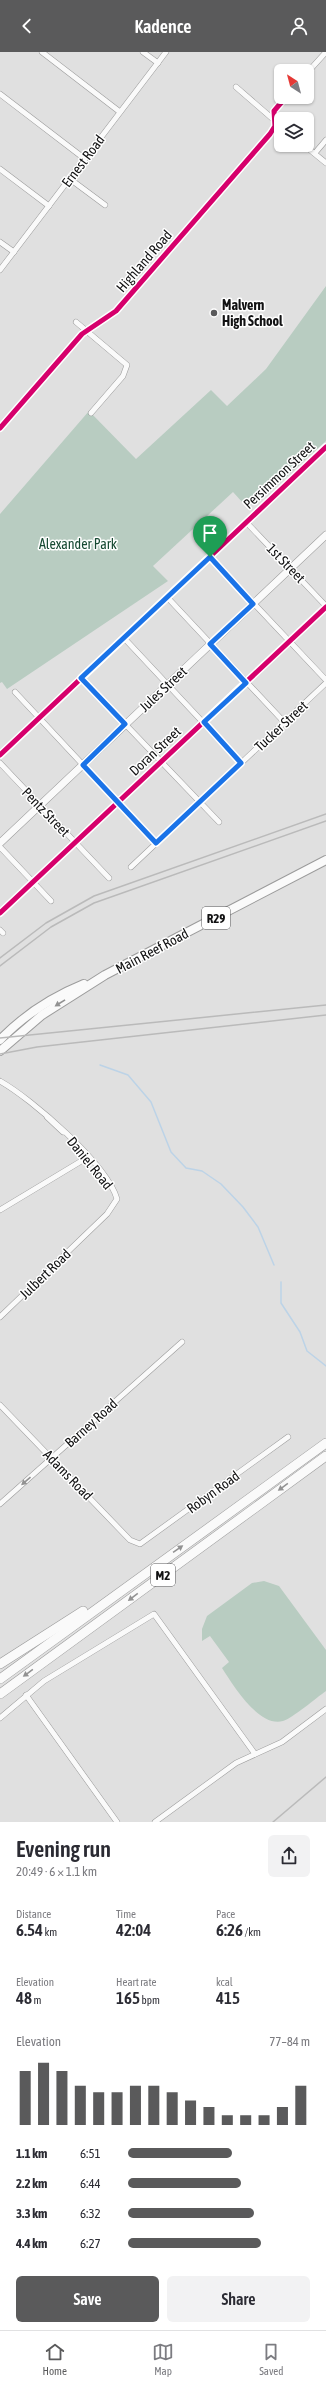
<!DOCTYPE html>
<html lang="en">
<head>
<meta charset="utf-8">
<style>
	body { margin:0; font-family:"Asap Condensed",sans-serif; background:#f2f2f3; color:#2b2b33; height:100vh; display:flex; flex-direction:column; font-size:15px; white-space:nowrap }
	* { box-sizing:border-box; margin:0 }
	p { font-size:13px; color:#7c7c81 }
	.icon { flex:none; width:22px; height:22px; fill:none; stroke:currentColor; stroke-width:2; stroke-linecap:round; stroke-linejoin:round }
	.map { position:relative; height:1770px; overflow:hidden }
	.side { display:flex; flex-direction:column; background:#fff; flex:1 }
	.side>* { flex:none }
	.needle { width:26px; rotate:324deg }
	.controls { position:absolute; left:274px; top:12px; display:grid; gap:8px }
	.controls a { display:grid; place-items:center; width:40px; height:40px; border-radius:6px; background:#fff; box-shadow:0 1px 3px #0004; font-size:20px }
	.pin { position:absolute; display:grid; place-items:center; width:34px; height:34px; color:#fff; margin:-41px -17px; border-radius:50% 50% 50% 0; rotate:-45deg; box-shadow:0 0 4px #0007 }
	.pin .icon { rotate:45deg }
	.round { display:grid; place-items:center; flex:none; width:42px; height:42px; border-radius:6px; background:#f2f2f3 }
	.summary { display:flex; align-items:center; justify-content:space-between; height:68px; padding:0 16px }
	h1 { font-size:22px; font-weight:600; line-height:30px }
	.stats { display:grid; grid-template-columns:repeat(3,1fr); gap:6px; height:68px; padding:4px 16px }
	.stats div { display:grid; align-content:center }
	.stats b { font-size:17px; font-weight:600 }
	.stats small { font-size:11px; font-weight:400 }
	.stats p { font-size:11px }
	.chart { height:112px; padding:8px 16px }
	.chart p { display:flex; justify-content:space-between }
	.chart svg { width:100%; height:72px; margin-top:4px; stroke:#5a5a5b; stroke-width:6 }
	.cta { display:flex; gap:8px; margin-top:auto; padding:8px 16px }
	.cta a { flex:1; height:46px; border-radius:6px; background:#5a5a5b; color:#fff; font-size:16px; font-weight:600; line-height:46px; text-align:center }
	.cta a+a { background:#f2f2f3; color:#2b2b33 }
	ul { padding:0 16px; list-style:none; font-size:13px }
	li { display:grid; grid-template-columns:64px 48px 1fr; align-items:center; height:30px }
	li i { height:10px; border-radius:5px; background:#5a5a5b }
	header { display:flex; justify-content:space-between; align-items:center; height:52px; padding:0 16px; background:#5a5a5b; color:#fff; font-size:18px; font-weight:600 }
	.tab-bar { display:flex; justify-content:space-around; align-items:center; height:56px; border-top:1px solid #e1e1e2; background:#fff; font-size:11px; color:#7c7c81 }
	.tab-bar a { display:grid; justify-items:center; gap:2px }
	.tab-bar .current { color:#5a5a5b }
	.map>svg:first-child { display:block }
	.green { fill:#b8ccc1 }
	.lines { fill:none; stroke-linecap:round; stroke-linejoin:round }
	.stream { stroke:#bcd3e7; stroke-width:1.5 }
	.minor-casing { stroke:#9b9b9b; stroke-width:6 }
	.secondary-casing { stroke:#9b9b9b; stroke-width:8 }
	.primary-casing { stroke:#9b9b9b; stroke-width:10 }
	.motorway-casing { stroke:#9b9b9b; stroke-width:10 }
	.minor { stroke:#fafafa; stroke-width:5 }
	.secondary { stroke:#fafafa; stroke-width:7 }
	.primary { stroke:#fafafa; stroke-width:8 }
	.motorway { stroke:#fafafa; stroke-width:9 }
	.rail { stroke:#bababa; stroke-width:1.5 }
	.cycleway-casing { stroke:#fff; stroke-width:8 }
	.cycleway { stroke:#d6006c; stroke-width:5 }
	.oneway { fill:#929292 }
	.route-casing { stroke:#fff; stroke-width:8 }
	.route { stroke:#1a73e8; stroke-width:5 }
	.poi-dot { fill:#5a5a5b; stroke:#fff; stroke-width:1.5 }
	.labels { text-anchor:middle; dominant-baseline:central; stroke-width:3; stroke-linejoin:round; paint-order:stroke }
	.shield { fill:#fff; stroke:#59595a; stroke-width:1 }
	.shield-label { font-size:13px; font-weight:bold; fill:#121213 }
	.street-label { font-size:14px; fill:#121213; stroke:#fff }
	.poi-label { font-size:14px; font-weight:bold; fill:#121213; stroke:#fff; text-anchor:start }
	.park-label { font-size:14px; fill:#164932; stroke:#fff }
</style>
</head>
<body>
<header><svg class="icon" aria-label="back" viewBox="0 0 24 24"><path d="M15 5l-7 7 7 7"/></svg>Kadence<svg class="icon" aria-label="person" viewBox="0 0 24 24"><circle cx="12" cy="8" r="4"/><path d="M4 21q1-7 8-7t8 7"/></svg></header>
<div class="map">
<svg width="326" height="1770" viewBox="0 0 326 1770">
	<rect width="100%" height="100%" fill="#e0e0e0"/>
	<g class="green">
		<polygon points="326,234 326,389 255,453 243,451 233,440 153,514 168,529 7,637 2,630 0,631 0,462 89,359 136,407 211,338 227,354 266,317"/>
		<path d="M264 1529 279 1534 326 1598V1639C316 1646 293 1666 283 1669 259 1676 233 1633 222 1616L229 1610 210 1584 202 1589V1577L207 1564 252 1531Z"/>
	</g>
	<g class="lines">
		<g class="stream">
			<polyline points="100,1013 128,1023 151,1050 171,1100 186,1116 202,1119 221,1132 243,1155 258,1175 274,1213"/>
			<polyline points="281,1230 281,1251 300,1280 307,1299 326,1314"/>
		</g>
		<g class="minor-casing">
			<g id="minor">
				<polyline points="42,0 120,60"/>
				<polyline points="143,0 158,11"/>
				<polyline points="307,21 326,0"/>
				<polyline points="236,35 281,74"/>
				<polyline points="0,42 85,107"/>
				<polyline points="304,93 326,111"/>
				<polyline points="315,101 326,88"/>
				<polyline points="0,117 49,154"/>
				<polyline points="70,127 105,153"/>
				<polyline points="0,190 14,200"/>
				<polyline points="0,218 166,0"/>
				<polyline points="76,270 127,313 123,324 91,361"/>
				<polyline points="0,376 82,282 116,259 270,82 275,74 274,59 286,45"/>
				<polyline points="246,470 326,554"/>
				<polyline points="210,505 326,628"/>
				<polyline points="167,545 285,671"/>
				<polyline points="124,586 241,711"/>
				<polyline points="81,626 219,770"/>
				<polyline points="15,640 156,791"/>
				<polyline points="0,703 326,395"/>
				<polyline points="0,711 109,826"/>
				<polyline points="0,795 51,849"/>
				<polyline points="131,815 326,631"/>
				<polyline points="0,861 326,555"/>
				<polyline points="0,878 3,881"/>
				<path d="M0 1029C32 1047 107 1112 117 1147L107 1162 0 1265"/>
				<polyline points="47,1065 63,1080"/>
				<polyline points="0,1158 88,1105"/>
				<polyline points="0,1353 130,1488 140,1492 288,1385"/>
				<polyline points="0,1452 182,1290"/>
				<polyline points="26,1643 117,1770"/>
				<polyline points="0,1666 44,1629 154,1562 255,1702"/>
				<polyline points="155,1770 236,1711 282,1690 326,1657"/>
			</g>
		</g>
		<g class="secondary-casing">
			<polyline id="secondary" points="0,791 326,483"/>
		</g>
		<g class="primary-casing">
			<g id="primary">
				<path d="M0 988C24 963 52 945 84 932"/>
				<polyline points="0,999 42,963 105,923 326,808"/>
			</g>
		</g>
		<g class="motorway-casing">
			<g id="motorway">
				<polyline points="0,1612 83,1559"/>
				<polyline points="0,1627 326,1391"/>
				<polyline points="0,1642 326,1404"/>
			</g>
		</g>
		<use href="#minor" class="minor"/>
		<use href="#secondary" class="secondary"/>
		<use href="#primary" class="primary"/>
		<use href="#motorway" class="motorway"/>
		<g class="rail">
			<polyline points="0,906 46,871 94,844 326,762"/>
			<polyline points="0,914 51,875 94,851 326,769"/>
			<polyline points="0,986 326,953"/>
			<polyline points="0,1002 37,995 326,963"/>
			<polyline points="273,1770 326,1725"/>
		</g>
		<g class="cycleway-casing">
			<g id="cycleway">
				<polyline points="0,376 82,282 116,259 270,82 275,74 274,59 286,45"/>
				<polyline points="0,703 326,395"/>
				<polyline points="0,861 326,555"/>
			</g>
		</g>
		<use href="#cycleway" class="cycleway"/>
	</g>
	<defs><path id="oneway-solid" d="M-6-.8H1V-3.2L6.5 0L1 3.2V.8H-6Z"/></defs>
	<g class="oneway">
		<use href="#oneway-solid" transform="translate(60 951) rotate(148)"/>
		<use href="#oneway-solid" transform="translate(26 1429) rotate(139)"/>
		<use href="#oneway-solid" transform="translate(283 1435) rotate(144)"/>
		<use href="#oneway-solid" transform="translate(178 1497) rotate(-35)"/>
		<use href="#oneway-solid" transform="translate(133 1545) rotate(143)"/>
		<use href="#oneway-solid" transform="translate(28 1621) rotate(144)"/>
	</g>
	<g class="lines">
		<g class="route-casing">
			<polygon id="route" points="210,505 253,552 210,592 246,631 204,670 241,711 156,791 83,713 125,672 81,626"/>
		</g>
		<use href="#route" class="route"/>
	</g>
	<circle class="poi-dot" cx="214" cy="261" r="4"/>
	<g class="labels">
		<g class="shield">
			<rect x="202" y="855" width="28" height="22" rx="3"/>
			<rect x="151" y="1512" width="24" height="22" rx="3"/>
		</g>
		<g class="shield-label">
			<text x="216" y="866">R29</text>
			<text x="163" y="1523">M2</text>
		</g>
		<g class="street-label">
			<text transform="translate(83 109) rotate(-53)">Ernest Road</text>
			<text transform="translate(144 209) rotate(-49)">Highland Road</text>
			<text transform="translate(279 423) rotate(-43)">Persimmon Street</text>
			<text transform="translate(286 511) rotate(46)">1st Street</text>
			<text transform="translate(163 637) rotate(-43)">Jules Street</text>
			<text transform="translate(281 674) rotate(-43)">Tucker Street</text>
			<text transform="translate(155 699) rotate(-43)">Doran Street</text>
			<text transform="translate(46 760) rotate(46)">Pentz Street</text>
			<text transform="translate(152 899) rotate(-28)">Main Reef Road</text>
			<text transform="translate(90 1111) rotate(51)">Daniel Road</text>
			<text transform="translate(45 1222) rotate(-44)">Julbert Road</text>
			<text transform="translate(91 1371) rotate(-42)">Barney Road</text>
			<text transform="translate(68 1423) rotate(46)">Adams Road</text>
			<text transform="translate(213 1440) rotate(-36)">Robyn Road</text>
		</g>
		<g class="poi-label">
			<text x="222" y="253">Malvern<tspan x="222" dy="16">High School</tspan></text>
		</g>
		<g class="park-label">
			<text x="78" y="492">Alexander Park</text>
		</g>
	</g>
</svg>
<div class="controls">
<a><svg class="needle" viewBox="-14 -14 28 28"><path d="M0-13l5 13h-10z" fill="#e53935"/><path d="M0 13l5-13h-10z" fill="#7c7c81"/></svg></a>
<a><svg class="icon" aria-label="layers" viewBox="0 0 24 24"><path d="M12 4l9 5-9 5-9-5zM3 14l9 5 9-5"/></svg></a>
</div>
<div class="pin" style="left:210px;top:505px;background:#1e9e55"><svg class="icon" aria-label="arrive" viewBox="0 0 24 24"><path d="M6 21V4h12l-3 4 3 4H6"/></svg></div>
</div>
<section class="side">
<div class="summary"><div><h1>Evening run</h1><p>20:49 · 6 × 1.1 km</p></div><a class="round"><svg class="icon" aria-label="share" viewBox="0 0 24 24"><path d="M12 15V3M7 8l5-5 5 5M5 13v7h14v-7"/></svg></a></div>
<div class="stats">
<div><p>Distance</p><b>6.54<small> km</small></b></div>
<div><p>Time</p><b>42:04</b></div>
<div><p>Pace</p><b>6:26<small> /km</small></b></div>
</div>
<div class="stats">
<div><p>Elevation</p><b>48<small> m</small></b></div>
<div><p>Heart rate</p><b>165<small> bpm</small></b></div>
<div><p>kcal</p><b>415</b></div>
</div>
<div class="chart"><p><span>Elevation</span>77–84 m</p>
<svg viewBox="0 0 160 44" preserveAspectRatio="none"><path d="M5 44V11M15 44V6M25 44V11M35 44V20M45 44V24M55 44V24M65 44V20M75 44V20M85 44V24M95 44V29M105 44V33M115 44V38M125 44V38M135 44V38M145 44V33M155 44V20"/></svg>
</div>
<ul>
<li><b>1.1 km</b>6:51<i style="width:57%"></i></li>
<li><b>2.2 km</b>6:44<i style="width:62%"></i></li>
<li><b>3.3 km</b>6:32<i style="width:69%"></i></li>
<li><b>4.4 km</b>6:27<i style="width:73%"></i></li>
</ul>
<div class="cta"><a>Save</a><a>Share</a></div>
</section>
<nav class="tab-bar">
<a class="current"><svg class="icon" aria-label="home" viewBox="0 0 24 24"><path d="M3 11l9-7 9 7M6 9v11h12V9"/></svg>Home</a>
<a><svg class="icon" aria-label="map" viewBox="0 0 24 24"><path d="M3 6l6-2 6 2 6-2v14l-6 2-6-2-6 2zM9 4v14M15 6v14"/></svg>Map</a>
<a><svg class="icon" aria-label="saved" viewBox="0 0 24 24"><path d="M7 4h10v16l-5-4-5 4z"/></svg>Saved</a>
</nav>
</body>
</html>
